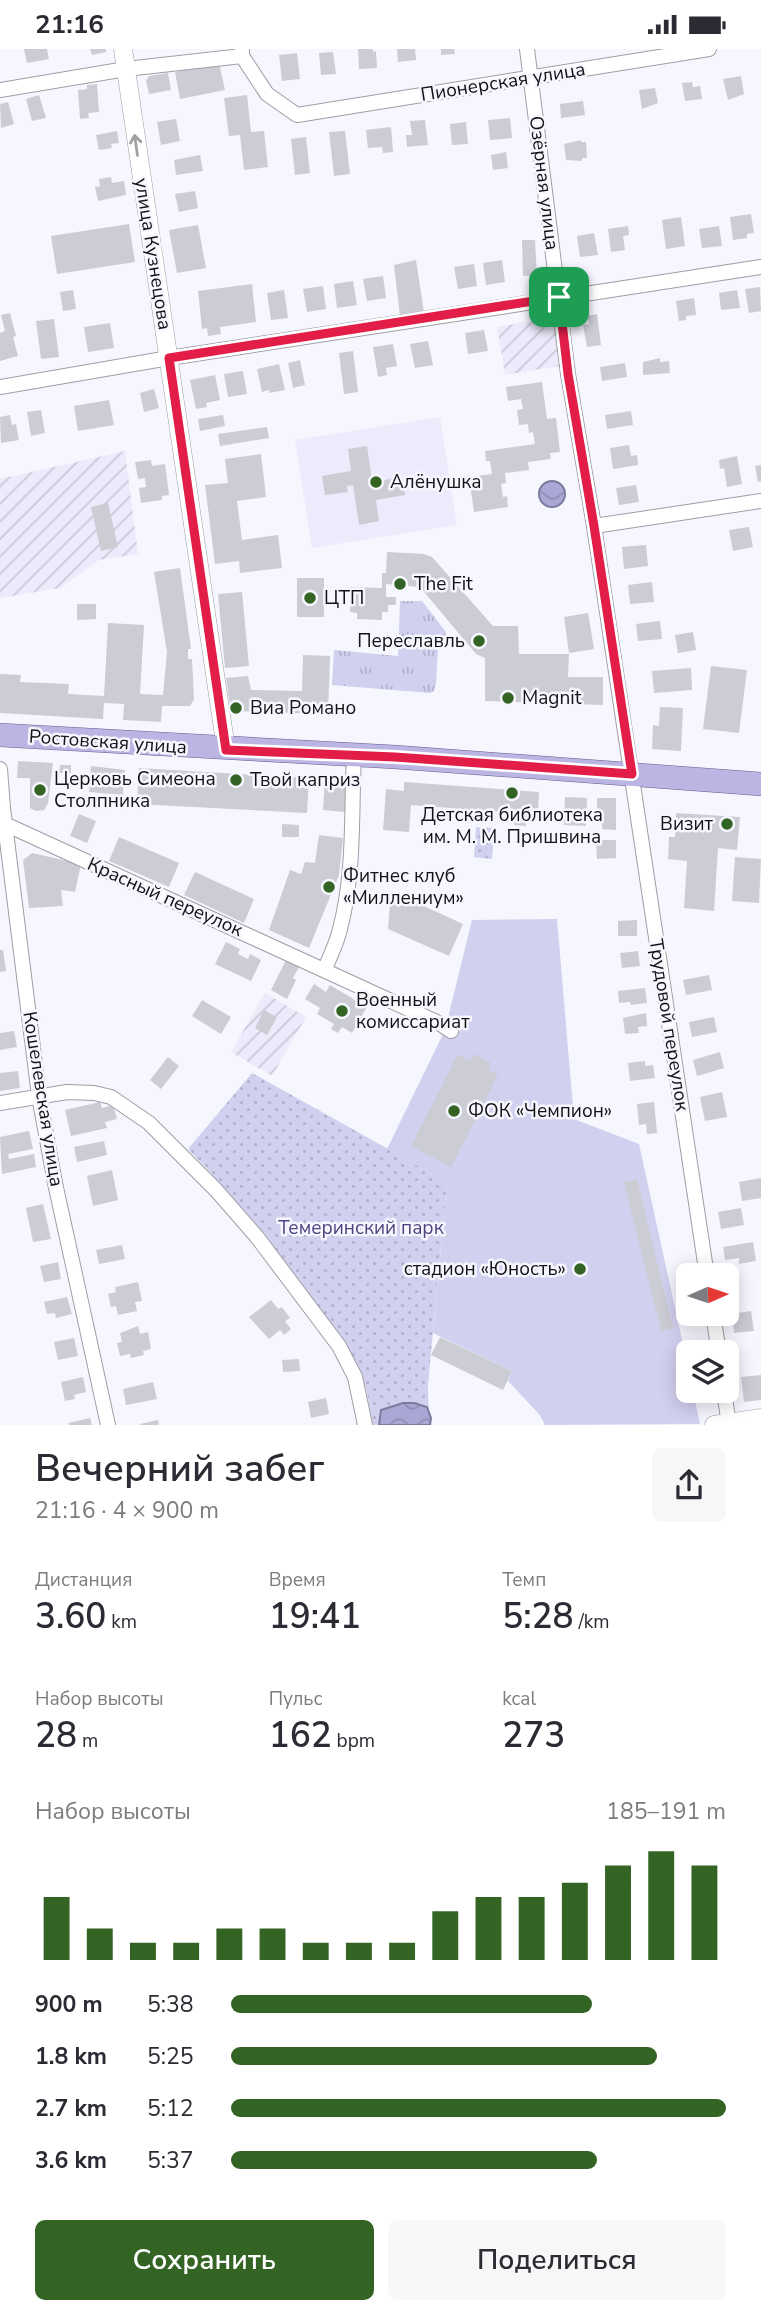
<!DOCTYPE html>
<html lang="ru">
<head>
<meta charset="utf-8">
<style>
	body { margin:0; font-family:"Nunito Sans",sans-serif; background:#f7f7f7; color:#2b2b33; height:100vh; display:flex; flex-direction:column; font-size:26px; white-space:nowrap }
	* { box-sizing:border-box; margin:0 }
	p { font-size:23px; color:#7c7c81 }
	.icon { flex:none; width:38px; height:38px; fill:none; stroke:currentColor; stroke-width:2; stroke-linecap:round; stroke-linejoin:round }
	.map { position:relative; height:1376px; overflow:hidden }
	.sheet { display:flex; flex-direction:column; background:#fff; flex:1 }
	.sheet>* { flex:none }
	.needle { width:46px; rotate:87deg }
	.buttons { position:absolute; left:676px; top:1214px; display:grid; gap:14px }
	.buttons a { display:grid; place-items:center; width:63px; height:63px; border-radius:10px; background:#fff; box-shadow:0 4px 18px #0003; font-size:35px }
	.pin { position:absolute; display:grid; place-items:center; width:60px; height:60px; color:#fff; margin:-30px; border-radius:14px; box-shadow:0 4px 10px #0006 }
	.round { display:grid; place-items:center; flex:none; width:74px; height:74px; border-radius:10px; background:#f7f7f7 }
	.head { display:flex; align-items:center; justify-content:space-between; height:119px; padding:0 35px }
	h1 { font-size:38px; font-weight:600; line-height:52px }
	.figures { display:grid; grid-template-columns:repeat(3,1fr); gap:10px; height:119px; padding:7px 35px }
	.figures div { display:grid; align-content:center }
	.figures b { font-size:35px; font-weight:600 }
	.figures small { font-size:19px; font-weight:400 }
	.figures p { font-size:19px }
	.chart { height:196px; padding:14px 35px }
	.chart p { display:flex; justify-content:space-between }
	.chart svg { width:100%; height:126px; margin-top:7px; stroke:#346424; stroke-width:6 }
	.button { display:flex; gap:14px; margin-top:auto; padding:14px 35px }
	.button a { flex:1; height:80px; border-radius:10px; background:#346424; color:#fff; font-size:28px; font-weight:600; line-height:80px; text-align:center }
	.button a+a { background:#f7f7f7; color:#2b2b33 }
	ul { padding:0 35px; list-style:none; font-size:23px }
	li { display:grid; grid-template-columns:112px 84px 1fr; align-items:center; height:52px }
	li i { height:18px; border-radius:9px; background:#346424 }
	.status { display:flex; justify-content:space-between; align-items:center; height:49px; padding:0 35px; background:#fff; direction:ltr }
	.status svg { height:19px; fill:currentColor }
	.map>svg:first-child { display:block }
	.built { fill:#ecebfc }
	.industrial { fill:url(#industrial-furrows) }
	.grass { fill:url(#grass-tufts) }
	.park { fill:url(#park-dots) }
	.pitch { fill:#d2d0ef }
	.water { fill:url(#water-waves); stroke:#7d7a9c; stroke-width:2 }
	.building { fill:#ccccd5 }
	.lines { fill:none; stroke-linecap:round; stroke-linejoin:round }
	.minor-casing { stroke:#9e9ea6; stroke-width:16 }
	.tertiary-casing { stroke:#9e9ea6; stroke-width:19 }
	.primary-casing { stroke:#625c90; stroke-width:24 }
	.minor { stroke:#fff; stroke-width:14 }
	.tertiary { stroke:#fff; stroke-width:18 }
	.primary { stroke:#bbb5e3; stroke-width:23 }
	.oneway { stroke:#a1a0a2 }
	.route-casing { stroke:#fff; stroke-width:14 }
	.route { stroke:#e11d48; stroke-width:9 }
	.poi-dot { fill:#346424; stroke:#f6f6fe; stroke-width:2.5 }
	.labels { text-anchor:middle; dominant-baseline:central; stroke-width:5; stroke-linejoin:round; paint-order:stroke }
	.street-label { font-size:19px; fill:#131216; stroke:#f6f6fe }
	.poi-label { font-size:19px; fill:#131216; stroke:#f6f6fe; text-anchor:start }
	.park-label { font-size:19px; fill:#4e4580; stroke:#f6f6fe }
</style>
</head>
<body>
<div class="status"><b>21:16</b><svg viewBox="0 0 49 12"><path d="M0 12V9h3v3zM5 12V6h3v6zM10 12V3h3v9zM15 12V0h3v12zM26 1h20v11H26zM47 4h2v5h-2z"/></svg></div>
<div class="map">
<svg width="761" height="1376" viewBox="0 0 761 1376">
	<defs>
		<pattern id="industrial-furrows" width="10" height="10" patternUnits="userSpaceOnUse" patternTransform="scale(1.75)"><rect width="10" height="10" fill="#ecebfc"/><path d="M-1 1l2-2M0 10L10 0M9 11l2-2" fill="none" stroke="#cac8d7"/></pattern>
		<pattern id="grass-tufts" width="24" height="20" patternUnits="userSpaceOnUse" patternTransform="scale(1.75)"><rect width="24" height="20" fill="#d2d0ef"/><path d="M3 7l-1-3M5 7V3M7 7l1-3M15 17l-1-3M17 17v-4M19 17l1-3" fill="none" stroke="#b3b2cc"/></pattern>
		<pattern id="park-dots" width="8" height="8" patternUnits="userSpaceOnUse" patternTransform="scale(1.75)"><rect width="8" height="8" fill="#d2d0ef"/><path d="M2 2h.1M6 6h.1" fill="none" stroke="#b3b2cc" stroke-width="1.8" stroke-linecap="round"/></pattern>
		<pattern id="water-waves" width="16" height="10" patternUnits="userSpaceOnUse" patternTransform="scale(1.75)"><rect width="16" height="10" fill="#aaa6d5"/><path d="M0 5q4-4 8 0t8 0" fill="none" stroke="#918eb6"/></pattern>
	</defs>
	<rect width="100%" height="100%" fill="#f6f6fe"/>
	<polygon class="built" points="440,368 457,476 312,499 295,391"/>
	<g class="industrial">
		<polygon points="553,268 560,317 505,326 497,278"/>
		<polygon points="125,402 138,505 99,511 60,539 0,549 0,430"/>
		<polygon points="265,944 306,968 272,1027 231,1003"/>
	</g>
	<polygon class="grass" points="400,552 422,552 446,583 445,592 438,597 436,635 434,642 430,644 332,636 334,601 398,607"/>
	<g class="park">
		<polygon points="476,778 494,779 492,810 474,808"/>
		<polygon points="252,1024 447,1133 428,1336 429,1376 373,1376 366,1339 355,1314 296,1227 211,1124 188,1100"/>
	</g>
	<polygon class="pitch" points="557,870 574,1070 639,1095 688,1318 688,1342 693,1342 700,1375 545,1376 539,1365 508,1332 512,1322 433,1284 447,1133 387,1100 445,981 472,871"/>
	<g class="water">
		<circle cx="552" cy="445" r="13"/>
		<polygon points="403,1354 414,1354 427,1358 431,1369 430,1376 379,1376 381,1361"/>
	</g>
	<g class="building">
		<polygon points="24,0 47,0 49,10 27,14"/>
		<polygon points="90,0 106,0 106,3 92,6"/>
		<polygon points="358,0 373,0 373,3 376,2 377,19 359,20"/>
		<polygon points="397,0 415,0 416,11 398,13"/>
		<polygon points="441,0 454,0 455,5 441,6"/>
		<polygon points="333,3 336,25 321,26 319,4"/>
		<polygon points="297,4 300,30 282,32 279,6"/>
		<polygon points="219,14 225,41 180,50 175,23"/>
		<polygon points="168,24 171,41 149,45 146,32 149,27"/>
		<polygon points="741,27 744,45 728,51 723,30"/>
		<polygon points="692,33 693,38 700,37 702,50 685,52 682,34"/>
		<polygon points="97,35 99,63 88,64 89,69 80,70 78,41 87,40 87,36"/>
		<polygon points="655,39 658,54 642,60 639,41"/>
		<polygon points="39,46 46,69 32,72 26,50"/>
		<polygon points="247,46 251,83 264,82 268,118 244,121 240,86 229,87 224,49"/>
		<polygon points="583,52 585,66 561,69 560,55"/>
		<polygon points="8,53 14,75 1,79 0,55"/>
		<polygon points="510,69 512,89 490,91 488,71"/>
		<polygon points="176,70 180,92 161,96 157,73"/>
		<polygon points="425,71 428,96 407,98 406,86 412,86 410,72"/>
		<polygon points="466,73 468,95 452,96 450,75"/>
		<polygon points="391,78 393,103 383,104 382,98 368,99 366,81"/>
		<polygon points="117,82 119,94 111,95 112,99 99,101 96,86"/>
		<polygon points="345,82 350,125 334,127 329,83"/>
		<polygon points="306,88 310,124 295,126 291,90"/>
		<polygon points="581,91 581,93 586,93 587,109 582,109 582,112 566,111 564,95"/>
		<polygon points="506,103 508,119 493,121 491,106"/>
		<polygon points="200,106 203,122 176,126 174,111"/>
		<polygon points="111,128 112,134 124,132 126,146 98,152 95,138 100,137 99,130"/>
		<polygon points="195,142 198,159 179,163 175,145"/>
		<polygon points="751,165 754,184 747,185 747,189 733,191 730,168"/>
		<polygon points="681,168 685,197 666,200 662,171"/>
		<polygon points="129,175 135,213 57,225 51,187"/>
		<polygon points="198,176 206,219 177,224 169,181"/>
		<polygon points="628,177 629,186 623,187 625,201 611,203 608,180"/>
		<polygon points="719,177 722,197 702,199 699,180"/>
		<polygon points="594,184 598,206 580,208 577,187"/>
		<polygon points="522,191 535,191 537,226 523,227"/>
		<polygon points="416,211 424,263 400,267 394,216"/>
		<polygon points="502,211 505,233 486,236 483,214"/>
		<polygon points="474,215 477,237 458,240 454,218"/>
		<polygon points="383,227 386,249 367,252 363,230"/>
		<polygon points="353,232 357,256 337,259 334,235"/>
		<polygon points="252,235 256,273 220,278 221,285 208,287 207,279 202,280 198,242"/>
		<polygon points="323,237 326,260 307,263 303,240"/>
		<polygon points="760,238 761,262 749,264 745,240"/>
		<polygon points="73,241 76,260 63,262 60,243"/>
		<polygon points="284,241 288,269 271,271 267,244"/>
		<polygon points="737,241 740,259 721,261 719,244"/>
		<polygon points="694,249 696,266 686,267 686,271 679,272 676,252"/>
		<polygon points="10,264 16,287 13,288 18,307 0,312 0,284 5,282 1,266"/>
		<polygon points="597,265 601,296 587,298 583,276 589,275 587,267"/>
		<polygon points="54,270 59,308 41,310 36,272"/>
		<polygon points="110,274 114,299 88,303 84,278"/>
		<polygon points="484,281 488,302 468,305 465,284"/>
		<polygon points="428,292 433,316 415,319 410,295"/>
		<polygon points="393,295 397,317 386,319 387,326 378,328 373,298"/>
		<polygon points="353,302 358,343 344,345 339,304"/>
		<polygon points="660,309 660,313 669,312 670,324 643,326 643,313"/>
		<polygon points="300,311 305,336 293,339 288,314"/>
		<polygon points="625,314 627,328 602,332 600,318"/>
		<polygon points="279,315 285,341 269,344 269,341 262,343 257,320"/>
		<polygon points="243,322 247,345 228,348 224,325"/>
		<polygon points="215,326 220,351 206,354 207,358 196,360 190,331"/>
		<polygon points="542,333 547,370 556,369 560,403 550,404 551,410 528,413 529,421 505,424 506,434 501,435 503,448 507,447 508,458 474,463 469,428 492,425 490,412 486,412 485,402 535,395 533,383 529,384 528,375 519,376 517,361 523,360 521,350 508,352 506,338"/>
		<polygon points="154,340 159,359 144,363 140,344"/>
		<polygon points="109,351 114,376 78,382 74,357"/>
		<polygon points="41,361 45,384 31,387 27,363"/>
		<polygon points="631,362 633,376 607,380 605,366"/>
		<polygon points="10,366 12,376 16,375 19,391 1,394 0,368"/>
		<polygon points="223,366 225,377 200,382 198,370"/>
		<polygon points="267,378 269,389 220,397 218,385"/>
		<polygon points="629,396 631,407 637,406 638,416 613,420 610,399"/>
		<polygon points="367,397 373,438 380,437 379,432 402,428 405,446 376,451 379,472 359,476 353,436 347,437 348,443 325,446 322,427 351,422 348,400"/>
		<polygon points="261,405 266,448 237,452 242,491 278,486 282,519 240,524 239,512 215,515 205,436 228,434 225,410"/>
		<polygon points="737,407 742,435 727,438 724,419 720,420 719,411"/>
		<polygon points="151,411 152,417 165,415 169,446 162,447 162,451 141,454 139,439 146,438 145,429 138,430 135,413"/>
		<polygon points="761,416 761,432 758,433 755,417"/>
		<polygon points="636,436 639,453 619,456 616,439"/>
		<polygon points="108,454 118,498 101,502 91,458"/>
		<polygon points="749,478 753,498 733,502 729,481"/>
		<polygon points="646,496 648,517 624,520 622,498"/>
		<polygon points="387,503 424,505 432,508 493,577 518,577 519,605 569,605 568,628 603,628 603,656 485,652 485,609 476,605 420,538 386,535 386,548 396,548 396,556 388,556 388,563 382,563 382,571 357,570 357,564 350,563 350,538 382,539 382,524 386,524"/>
		<polygon points="180,519 191,600 188,600 188,610 192,610 194,650 190,657 162,657 161,673 123,671 124,655 104,654 103,670 0,664 0,625 21,626 20,633 69,635 68,645 104,647 108,574 144,576 140,645 163,646 167,603 154,523"/>
		<rect x="297" y="529" width="27" height="39"/>
		<polygon points="652,533 654,553 630,555 628,536"/>
		<polygon points="242,543 249,617 225,619 218,545"/>
		<polygon points="77,555 96,555 96,570 77,571"/>
		<polygon points="588,564 594,600 569,604 564,568"/>
		<polygon points="660,572 662,590 638,592 636,575"/>
		<polygon points="693,583 696,601 678,604 675,586"/>
		<polygon points="303,606 330,607 328,665 234,662 230,656 226,629 248,627 251,641 302,642"/>
		<polygon points="711,617 747,621 739,684 703,680"/>
		<polygon points="691,619 692,641 654,644 652,622"/>
		<polygon points="660,658 683,659 681,702 652,700 653,676 659,677"/>
		<polygon points="18,712 53,714 48,754 44,761 36,762 30,759 30,729 17,729"/>
		<polygon points="60,716 71,716 71,724 59,724"/>
		<polygon points="91,717 125,721 123,746 89,743"/>
		<polygon points="139,719 309,729 307,764 137,755"/>
		<polygon points="325,729 347,731 345,763 323,761"/>
		<polygon points="404,733 539,743 538,767 527,766 526,777 514,776 515,764 411,756 409,783 383,781 386,740 404,742"/>
		<polygon points="565,748 587,749 586,777 564,776"/>
		<polygon points="597,749 616,749 616,781 602,780 602,766 597,766"/>
		<polygon points="676,764 740,768 737,801 718,799 714,862 684,859 687,812 668,810 669,788 675,788"/>
		<polygon points="79,765 96,772 87,794 70,787"/>
		<polygon points="282,775 299,776 299,788 282,788"/>
		<polygon points="319,786 343,789 339,826 309,899 269,881 290,821 301,825 305,813 315,814"/>
		<polygon points="119,788 179,814 169,838 109,812"/>
		<polygon points="596,791 616,791 616,809 597,810"/>
		<polygon points="32,804 81,815 75,843 61,841 63,857 29,859 23,811"/>
		<polygon points="735,808 761,810 759,854 732,852"/>
		<polygon points="195,823 254,850 244,874 184,846"/>
		<polygon points="391,842 463,875 449,907 388,880"/>
		<polygon points="637,871 637,887 618,887 618,872"/>
		<polygon points="226,893 240,900 238,905 248,910 250,905 261,911 251,932 215,915"/>
		<polygon points="0,901 3,901 6,922 0,923"/>
		<polygon points="638,902 640,917 622,919 620,904"/>
		<polygon points="286,911 299,918 293,929 296,931 287,950 271,941"/>
		<polygon points="709,926 712,941 686,946 683,931"/>
		<polygon points="314,935 326,943 330,936 367,958 352,984 342,978 338,984 331,980 334,975 317,965 320,959 305,950"/>
		<polygon points="645,939 647,954 631,956 630,953 619,954 618,942"/>
		<polygon points="202,951 231,968 221,985 192,967"/>
		<polygon points="264,961 277,968 267,986 255,979"/>
		<polygon points="646,964 647,977 638,978 639,984 625,985 623,969"/>
		<polygon points="714,968 717,983 692,988 689,973"/>
		<polygon points="14,982 17,998 0,1001 0,984"/>
		<polygon points="720,1003 724,1019 697,1027 693,1011"/>
		<polygon points="458,1005 470,1012 474,1005 491,1014 488,1021 498,1026 451,1118 411,1097"/>
		<polygon points="168,1008 179,1017 161,1040 150,1031"/>
		<polygon points="645,1012 645,1017 653,1016 655,1029 630,1032 628,1014"/>
		<polygon points="18,1022 20,1039 0,1042 0,1024"/>
		<polygon points="722,1043 727,1068 705,1072 700,1048"/>
		<polygon points="100,1053 102,1059 113,1056 117,1070 105,1073 107,1079 71,1087 65,1061"/>
		<polygon points="654,1053 657,1084 647,1085 646,1075 639,1076 637,1055"/>
		<polygon points="29,1082 33,1100 8,1105 9,1110 34,1105 36,1118 2,1125 0,1088"/>
		<polygon points="104,1092 107,1106 77,1113 74,1098"/>
		<polygon points="112,1121 118,1151 93,1157 87,1127"/>
		<polygon points="761,1129 761,1149 742,1152 739,1133"/>
		<polygon points="637,1130 673,1279 661,1282 624,1133"/>
		<polygon points="43,1155 51,1190 33,1193 26,1159"/>
		<polygon points="741,1159 744,1176 721,1180 718,1163"/>
		<polygon points="753,1193 756,1212 739,1215 739,1209 725,1211 723,1198"/>
		<polygon points="122,1196 125,1210 99,1215 96,1201"/>
		<polygon points="58,1213 61,1230 44,1233 40,1217"/>
		<polygon points="138,1233 142,1252 135,1253 137,1262 118,1266 116,1257 111,1258 108,1245 116,1243 115,1238"/>
		<polygon points="67,1248 72,1265 56,1269 55,1264 47,1265 44,1253"/>
		<polygon points="271,1251 278,1260 282,1258 290,1269 285,1272 291,1280 284,1286 280,1281 269,1290 249,1268"/>
		<polygon points="751,1262 754,1282 734,1284 732,1265"/>
		<polygon points="138,1277 140,1285 148,1283 151,1300 143,1302 144,1306 131,1309 130,1305 120,1307 117,1294 122,1293 120,1284"/>
		<polygon points="440,1288 512,1322 503,1341 431,1306"/>
		<polygon points="74,1289 78,1307 58,1311 54,1293"/>
		<polygon points="299,1310 300,1322 283,1323 282,1311"/>
		<polygon points="761,1326 761,1351 744,1353 741,1328"/>
		<polygon points="83,1328 86,1343 74,1346 75,1350 65,1352 61,1333"/>
		<polygon points="153,1333 157,1350 126,1356 123,1340"/>
		<polygon points="326,1349 329,1365 311,1369 308,1353"/>
		<polygon points="90,1369 92,1376 69,1376 68,1374"/>
		<polygon points="158,1371 159,1376 140,1376 140,1375"/>
	</g>
	<g class="lines">
		<g class="minor-casing">
			<g id="minor">
				<polyline points="242,0 242,7 267,45 297,66 709,0"/>
				<polyline points="527,0 568,325 594,477 707,1227"/>
				<polyline points="0,41 126,20 242,7"/>
				<polyline points="0,338 169,309 761,218"/>
				<polyline points="594,477 761,452"/>
				<polyline points="0,720 3,759 39,1047 55,1134 108,1376"/>
				<polyline points="5,775 439,974 451,982"/>
				<path d="M325 920C330 907 337 894 340 880 355 823 351 765 354 707"/>
				<polyline points="0,1054 67,1043 94,1044 111,1048 149,1074 216,1141 257,1188 339,1297 355,1328 365,1376"/>
				<polyline points="713,1265 719,1304"/>
				<polyline points="724,1342 729,1376"/>
			</g>
		</g>
		<g class="tertiary-casing">
			<g id="tertiary">
				<polyline points="123,0 226,700"/>
				<polyline points="714,1376 761,1369"/>
			</g>
		</g>
		<g class="primary-casing">
			<polyline id="primary" points="0,686 395,708 761,735"/>
		</g>
		<use href="#minor" class="minor"/>
		<use href="#tertiary" class="tertiary"/>
		<use href="#primary" class="primary"/>
	</g>
	<defs><path id="oneway-shaft" d="M-6 0H5M1.5-3L5.5 0L1.5 3" fill="none" stroke-width="1.6" stroke-linecap="round" stroke-linejoin="round" transform="scale(1.75)"/></defs>
	<use class="oneway" href="#oneway-shaft" transform="translate(136 96) rotate(-98)"/>
	<g class="lines">
		<g class="route-casing">
			<polygon id="route" points="559,248 568,325 594,477 632,725 395,708 226,701 169,309"/>
		</g>
		<use href="#route" class="route"/>
	</g>
	<g class="poi-dot">
		<circle cx="376" cy="433" r="7"/>
		<circle cx="400" cy="535" r="7"/>
		<circle cx="310" cy="549" r="7"/>
		<circle cx="479" cy="592" r="7"/>
		<circle cx="508" cy="649" r="7"/>
		<circle cx="236" cy="659" r="7"/>
		<circle cx="236" cy="731" r="7"/>
		<circle cx="40" cy="741" r="7"/>
		<circle cx="512" cy="744" r="7"/>
		<circle cx="727" cy="775" r="7"/>
		<circle cx="329" cy="838" r="7"/>
		<circle cx="342" cy="962" r="7"/>
		<circle cx="454" cy="1062" r="7"/>
		<circle cx="580" cy="1220" r="7"/>
	</g>
	<g class="labels">
		<g class="street-label">
			<text transform="translate(503 33) rotate(-9)">Пионерская улица</text>
			<text transform="translate(544 134) rotate(83)">Озёрная улица</text>
			<text transform="translate(153 205) rotate(81)">улица Кузнецова</text>
			<text transform="translate(108 693) rotate(4)">Ростовская улица</text>
			<text transform="translate(165 848) rotate(24)">Красный переулок</text>
			<text transform="translate(669 976) rotate(81)">Трудовой переулок</text>
			<text transform="translate(43 1050) rotate(81)">Кошелевская улица</text>
		</g>
		<g class="poi-label">
			<text x="390" y="433">Алёнушка</text>
			<text x="414" y="535">The Fit</text>
			<text x="324" y="549">ЦТП</text>
			<text x="465" y="592" text-anchor="end">Переславль</text>
			<text x="522" y="649">Magnit</text>
			<text x="250" y="659">Виа Романо</text>
			<text x="54" y="730">Церковь Симеона<tspan x="54" dy="22">Столпника</tspan></text>
			<text x="250" y="731">Твой каприз</text>
			<text x="512" y="766" text-anchor="middle">Детская библиотека<tspan x="512" dy="22">им. М. М. Пришвина</tspan></text>
			<text x="713" y="775" text-anchor="end">Визит</text>
			<text x="343" y="827">Фитнес клуб<tspan x="343" dy="22">«Миллениум»</tspan></text>
			<text x="356" y="951">Военный<tspan x="356" dy="22">комиссариат</tspan></text>
			<text x="468" y="1062">ФОК «Чемпион»</text>
			<text x="566" y="1220" text-anchor="end">стадион «Юность»</text>
		</g>
		<g class="park-label">
			<text x="361" y="1179">Темеринский парк</text>
		</g>
	</g>
</svg>
<div class="buttons">
<a><svg class="needle" viewBox="-14 -14 28 28"><path d="M0-13l5 13h-10z" fill="#e53935"/><path d="M0 13l5-13h-10z" fill="#7c7c81"/></svg></a>
<a><svg class="icon" aria-label="layers" viewBox="0 0 24 24"><path d="M12 4l9 5-9 5-9-5zM3 14l9 5 9-5"/></svg></a>
</div>
<div class="pin" style="left:559px;top:248px;background:#1e9e55"><svg class="icon" aria-label="arrive" viewBox="0 0 24 24"><path d="M6 21V4h12l-3 4 3 4H6"/></svg></div>
</div>
<section class="sheet">
<div class="head"><div><h1>Вечерний забег</h1><p>21:16 · 4 × 900 m</p></div><a class="round"><svg class="icon" aria-label="share" viewBox="0 0 24 24"><path d="M12 15V3M7 8l5-5 5 5M5 13v7h14v-7"/></svg></a></div>
<div class="figures">
<div><p>Дистанция</p><b>3.60<small> km</small></b></div>
<div><p>Время</p><b>19:41</b></div>
<div><p>Темп</p><b>5:28<small> /km</small></b></div>
</div>
<div class="figures">
<div><p>Набор высоты</p><b>28<small> m</small></b></div>
<div><p>Пульс</p><b>162<small> bpm</small></b></div>
<div><p>kcal</p><b>273</b></div>
</div>
<div class="chart"><p><span>Набор высоты</span>185–191 m</p>
<svg viewBox="0 0 160 44" preserveAspectRatio="none"><path d="M5 44V22M15 44V33M25 44V38M35 44V38M45 44V33M55 44V33M65 44V38M75 44V38M85 44V38M95 44V27M105 44V22M115 44V22M125 44V17M135 44V11M145 44V6M155 44V11"/></svg>
</div>
<ul>
<li><b>900 m</b>5:38<i style="width:73%"></i></li>
<li><b>1.8 km</b>5:25<i style="width:86%"></i></li>
<li><b>2.7 km</b>5:12<i style="width:100%"></i></li>
<li><b>3.6 km</b>5:37<i style="width:74%"></i></li>
</ul>
<div class="button"><a>Сохранить</a><a>Поделиться</a></div>
</section>
</body>
</html>
